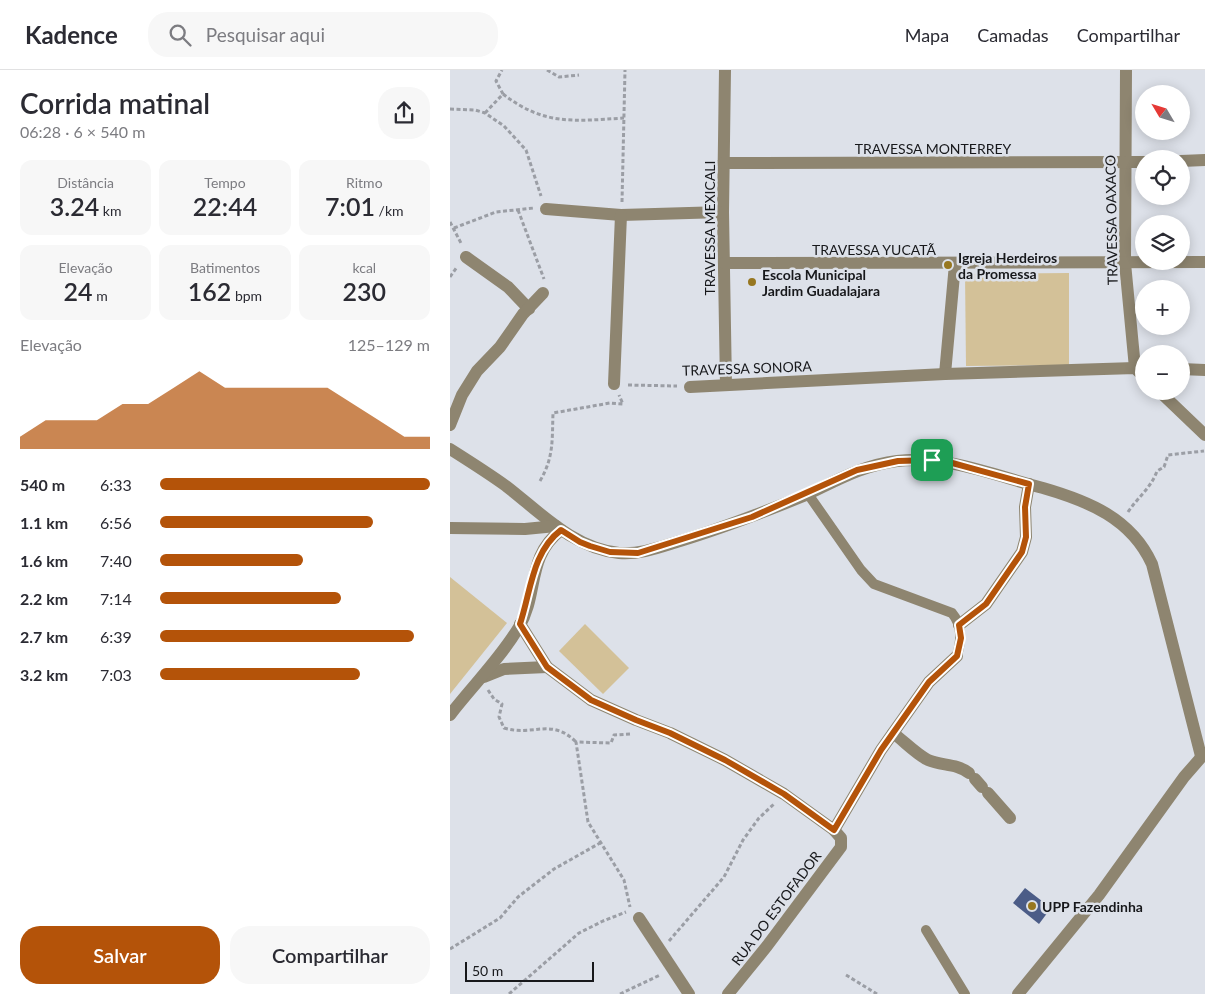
<!DOCTYPE html>
<html lang="pt">
<head>
<meta charset="utf-8">
<style>
	body { margin:0; font-family:Lato,sans-serif; background:#f7f7f7; color:#2b2b33; height:100vh; display:flex; flex-direction:column; font-size:19px; white-space:nowrap }
	* { box-sizing:border-box; margin:0 }
	p { font-size:16px; color:#7c7c81 }
	.icon { flex:none; width:28px; height:28px; fill:none; stroke:currentColor; stroke-width:2; stroke-linecap:round; stroke-linejoin:round }
	.map { position:relative; flex:1; overflow:hidden }
	.details { display:flex; flex-direction:column; background:#fff; width:450px }
	.details>* { flex:none }
	.needle { width:32px; rotate:308deg }
	.fabs { position:absolute; left:685px; top:15px; display:grid; gap:10px }
	.fabs a { display:grid; place-items:center; width:55px; height:55px; border-radius:50%; background:#fff; box-shadow:0 2px 12px #0003; font-size:25px }
	.scale { position:absolute; left:15px; bottom:12px; width:129px; box-sizing:border-box; padding-left:5px; border:2px solid #17181b; border-top:0; font-size:14px; line-height:18px; white-space:nowrap; color:#17181b; -webkit-text-stroke:4px #dde1e9; paint-order:stroke }
	.pin { position:absolute; display:grid; place-items:center; width:42px; height:42px; color:#fff; margin:-21px; border-radius:10px; box-shadow:0 2px 8px #0006 }
	.round { display:grid; place-items:center; flex:none; width:52px; height:52px; border-radius:20px; background:#f7f7f7 }
	.head { display:flex; align-items:center; justify-content:space-between; height:85px; padding:0 20px }
	h1 { font-size:28px; font-weight:600; line-height:38px }
	.stats { display:grid; grid-template-columns:repeat(3,1fr); gap:8px; height:85px; padding:5px 20px }
	.stats div { display:grid; align-content:center; border-radius:12px; background:#f7f7f7; text-align:center }
	.stats b { font-size:25px; font-weight:600 }
	.stats small { font-size:14px; font-weight:400 }
	.stats p { font-size:14px }
	.chart { height:140px; padding:10px 20px }
	.chart p { display:flex; justify-content:space-between }
	.chart svg { width:100%; height:90px; margin-top:5px; fill:#b45309; opacity:.7 }
	.primary-button { display:flex; gap:10px; margin-top:auto; padding:10px 20px }
	.primary-button a { flex:1; height:58px; border-radius:20px; background:#b45309; color:#fff; font-size:20px; font-weight:600; line-height:58px; text-align:center }
	.primary-button a+a { background:#f7f7f7; color:#2b2b33 }
	ul { padding:0 20px; list-style:none; font-size:16px }
	li { display:grid; grid-template-columns:80px 60px 1fr; align-items:center; height:38px }
	li i { height:12px; border-radius:6px; background:#b45309 }
	header { display:flex; align-items:center; gap:30px; box-sizing:border-box; height:70px; padding:0 25px; background:#fff; border-bottom:1px solid #e1e1e2 }
	header strong { font-size:24px }
	nav { display:flex; gap:28px; margin-inline-start:auto; font-size:18px }
	.search { width:350px; height:45px; background:#f7f7f7; display:flex; align-items:center; gap:12px; box-sizing:border-box; padding:0 18px; border-radius:20px; color:#7c7c81; font-size:19px }
	main { display:flex; flex:1; min-height:0 }
	.map>svg:first-child { display:block }
	.green { fill:#d3c198 }
	.building { fill:#4b5c87 }
	.lines { fill:none; stroke-linecap:round; stroke-linejoin:round }
	.path { stroke:#9b9ea5; stroke-width:3; stroke-dasharray:4 2.5; stroke-linecap:butt }
	.lane { stroke:#8e8570; stroke-width:10 }
	.street { stroke:#8e8570; stroke-width:12 }
	.route-casing { stroke:#fff; stroke-width:10 }
	.route { stroke:#b45309; stroke-width:6 }
	.poi-dot { fill:#977720; stroke:#dde1e9; stroke-width:2 }
	.labels { text-anchor:middle; dominant-baseline:central; stroke-width:5; stroke-linejoin:round; paint-order:stroke }
	.street-label { font-size:14px; fill:#17181b; stroke:#dde1e9 }
	.poi-label { font-size:14px; font-weight:bold; fill:#17181b; stroke:#dde1e9; text-anchor:start }
</style>
</head>
<body>
<header>
<strong>Kadence</strong>
<div class="search"><svg class="icon" aria-label="search" viewBox="0 0 24 24"><circle cx="10" cy="10" r="6"/><path d="M15 15l6 6"/></svg>Pesquisar aqui</div>
<nav><a>Mapa</a><a>Camadas</a><a>Compartilhar</a></nav>
</header>
<main>
<section class="details">
<div class="head"><div><h1>Corrida matinal</h1><p>06:28 · 6 × 540 m</p></div><a class="round"><svg class="icon" aria-label="share" viewBox="0 0 24 24"><path d="M12 15V3M7 8l5-5 5 5M5 13v7h14v-7"/></svg></a></div>
<div class="stats">
<div><p>Distância</p><b>3.24<small> km</small></b></div>
<div><p>Tempo</p><b>22:44</b></div>
<div><p>Ritmo</p><b>7:01<small> /km</small></b></div>
</div>
<div class="stats">
<div><p>Elevação</p><b>24<small> m</small></b></div>
<div><p>Batimentos</p><b>162<small> bpm</small></b></div>
<div><p>kcal</p><b>230</b></div>
</div>
<div class="chart"><p><span>Elevação</span>125–129 m</p>
<svg viewBox="0 0 160 44" preserveAspectRatio="none"><path d="M0 44V38L10 30L20 30L30 30L40 22L50 22L60 14L70 6L80 14L90 14L100 14L110 14L120 14L130 22L140 30L150 38L160 38V44z"/></svg>
</div>
<ul>
<li><b>540 m</b>6:33<i style="width:100%"></i></li>
<li><b>1.1 km</b>6:56<i style="width:79%"></i></li>
<li><b>1.6 km</b>7:40<i style="width:53%"></i></li>
<li><b>2.2 km</b>7:14<i style="width:67%"></i></li>
<li><b>2.7 km</b>6:39<i style="width:94%"></i></li>
<li><b>3.2 km</b>7:03<i style="width:74%"></i></li>
</ul>
<div class="primary-button"><a>Salvar</a><a>Compartilhar</a></div>
</section>
<div class="map">
<svg width="755" height="924" viewBox="0 0 755 924">
	<rect width="100%" height="100%" fill="#dde1e9"/>
	<g class="green">
		<polygon points="619,203 619,295 516,296 515,204"/>
		<polygon points="0,507 57,553 0,624"/>
		<polygon points="135,554 179,598 153,624 109,581"/>
	</g>
	<polygon class="building" points="575,818 601,838 589,854 563,833"/>
	<g class="lines">
		<g class="path">
			<polyline points="97,0 109,7 129,5"/>
			<path d="M53 24C94 56 125 51 174 48"/>
			<polyline points="0,39 25,40 35,43 54,56 76,80 91,126"/>
			<polyline points="35,43 53,24 46,11 52,0"/>
			<polyline points="172,132 175,0"/>
			<polyline points="68,140 94,209"/>
			<polyline points="0,152 12,175"/>
			<polyline points="4,158 46,142 84,138"/>
			<polyline points="0,207 7,197"/>
			<polyline points="178,315 227,316"/>
			<path d="M90 411C104 387 102 370 103 343L160 333 173 334 169 325"/>
			<path d="M678 442C688 427 701 418 707 401L714 397 718 385 754 381"/>
			<path d="M38 620 44 629 52 634 49 647 54 658C83 667 101 647 126 672"/>
			<polyline points="180,664 164,665 161,673 126,672 138,752 174,810 180,837"/>
			<polyline points="219,871 274,807 293,770 309,748 324,734"/>
			<polyline points="0,879 50,848 68,827 104,799 150,773"/>
			<polyline points="396,905 427,924"/>
			<polyline points="59,924 129,863 153,851 176,842"/>
			<polyline points="170,924 210,905"/>
		</g>
		<g class="lane">
			<path d="M358 424 411 500 424 514 502 543C513 556 511 571 507 586"/>
			<polyline points="476,860 515,924"/>
		</g>
		<g class="street">
			<polyline points="275,0 273,142 276,315"/>
			<polyline points="676,0 675,193 685,298 693,299"/>
			<polyline points="731,91 755,90"/>
			<polyline points="273,93 694,92"/>
			<polyline points="96,139 171,145 273,142"/>
			<polyline points="16,187 58,217 79,239"/>
			<polyline points="274,193 755,192"/>
			<polyline points="731,299 755,300"/>
			<polyline points="495,304 505,194"/>
			<polyline points="164,314 171,145"/>
			<polyline points="240,317 495,304 685,298 694,307"/>
			<polyline points="709,321 755,365"/>
			<polyline points="0,355 12,325 27,301 50,277 73,244 93,223"/>
			<path d="M0 379C19 391 38 403 56 416 91 443 123 478 169 483 190 485 210 477 230 471 273 458 314 442 356 425 386 411 413 395 447 391 497 385 546 406 593 418 638 431 681 448 702 494L751 686"/>
			<polyline points="0,458 75,459 106,456"/>
			<polyline points="70,554 97,597 141,630 186,650 220,663 275,690 334,724 384,760 391,768 391,777 317,876 278,924"/>
			<polyline points="509,555 536,534 572,482 576,467 575,437 579,414"/>
			<polyline points="34,607 54,599 97,597"/>
			<path d="M0 645C23 615 50 589 69 557 89 523 76 487 111 460"/>
			<path d="M443 663C454 671 466 684 478 690 492 696 506 693 519 703"/>
			<polyline points="525,709 532,717"/>
			<polyline points="538,723 560,748"/>
			<polyline points="384,760 431,680 479,612 507,586"/>
			<polyline points="189,848 239,924"/>
			<polyline points="568,924 649,825 734,707 755,683"/>
		</g>
	</g>
	<g class="lines">
		<g class="route-casing">
			<path id="route" d="M482 390 495 391 579 414 575 437 576 467 572 482 536 534 509 555 511 568 507 586 479 612 431 680 384 760 334 724 275 690 220 663 186 650 141 630 97 597 70 554C81 521 82 482 111 460L130 472 140 476 160 482 188 483 302 447 407 400 448 391Z"/>
		</g>
		<use href="#route" class="route"/>
	</g>
	<g class="poi-dot">
		<circle cx="498" cy="195" r="5"/>
		<circle cx="302" cy="212" r="5"/>
		<circle cx="582" cy="836" r="5"/>
	</g>
	<g class="labels">
		<g class="street-label">
			<text x="483" y="78">TRAVESSA MONTERREY</text>
			<text transform="translate(661 150) rotate(-91)">TRAVESSA OAXACO</text>
			<text transform="translate(259 158) rotate(-90)">TRAVESSA MEXICALI</text>
			<text x="424" y="179">TRAVESSA YUCATÃ</text>
			<text transform="translate(297 298) rotate(-2)">TRAVESSA SONORA</text>
			<text transform="translate(326 838) rotate(-53)">RUA DO ESTOFADOR</text>
		</g>
		<g class="poi-label">
			<text x="508" y="187">Igreja Herdeiros<tspan x="508" dy="16">da Promessa</tspan></text>
			<text x="312" y="204">Escola Municipal<tspan x="312" dy="16">Jardim Guadalajara</tspan></text>
			<text x="592" y="836">UPP Fazendinha</text>
		</g>
	</g>
</svg>
<div class="fabs">
<a><svg class="needle" viewBox="-14 -14 28 28"><path d="M0-13l5 13h-10z" fill="#e53935"/><path d="M0 13l5-13h-10z" fill="#7c7c81"/></svg></a>
<a><svg class="icon" aria-label="locate" viewBox="0 0 24 24"><circle cx="12" cy="12" r="6"/><path d="M12 2v4M12 18v4M2 12h4M18 12h4"/></svg></a>
<a><svg class="icon" aria-label="layers" viewBox="0 0 24 24"><path d="M12 4l9 5-9 5-9-5zM3 14l9 5 9-5"/></svg></a>
<a>+</a>
<a>−</a>
</div>
<div class="scale">50 m</div>
<div class="pin" style="left:482px;top:390px;background:#1e9e55"><svg class="icon" aria-label="arrive" viewBox="0 0 24 24"><path d="M6 21V4h12l-3 4 3 4H6"/></svg></div>
</div>
</main>
</body>
</html>
